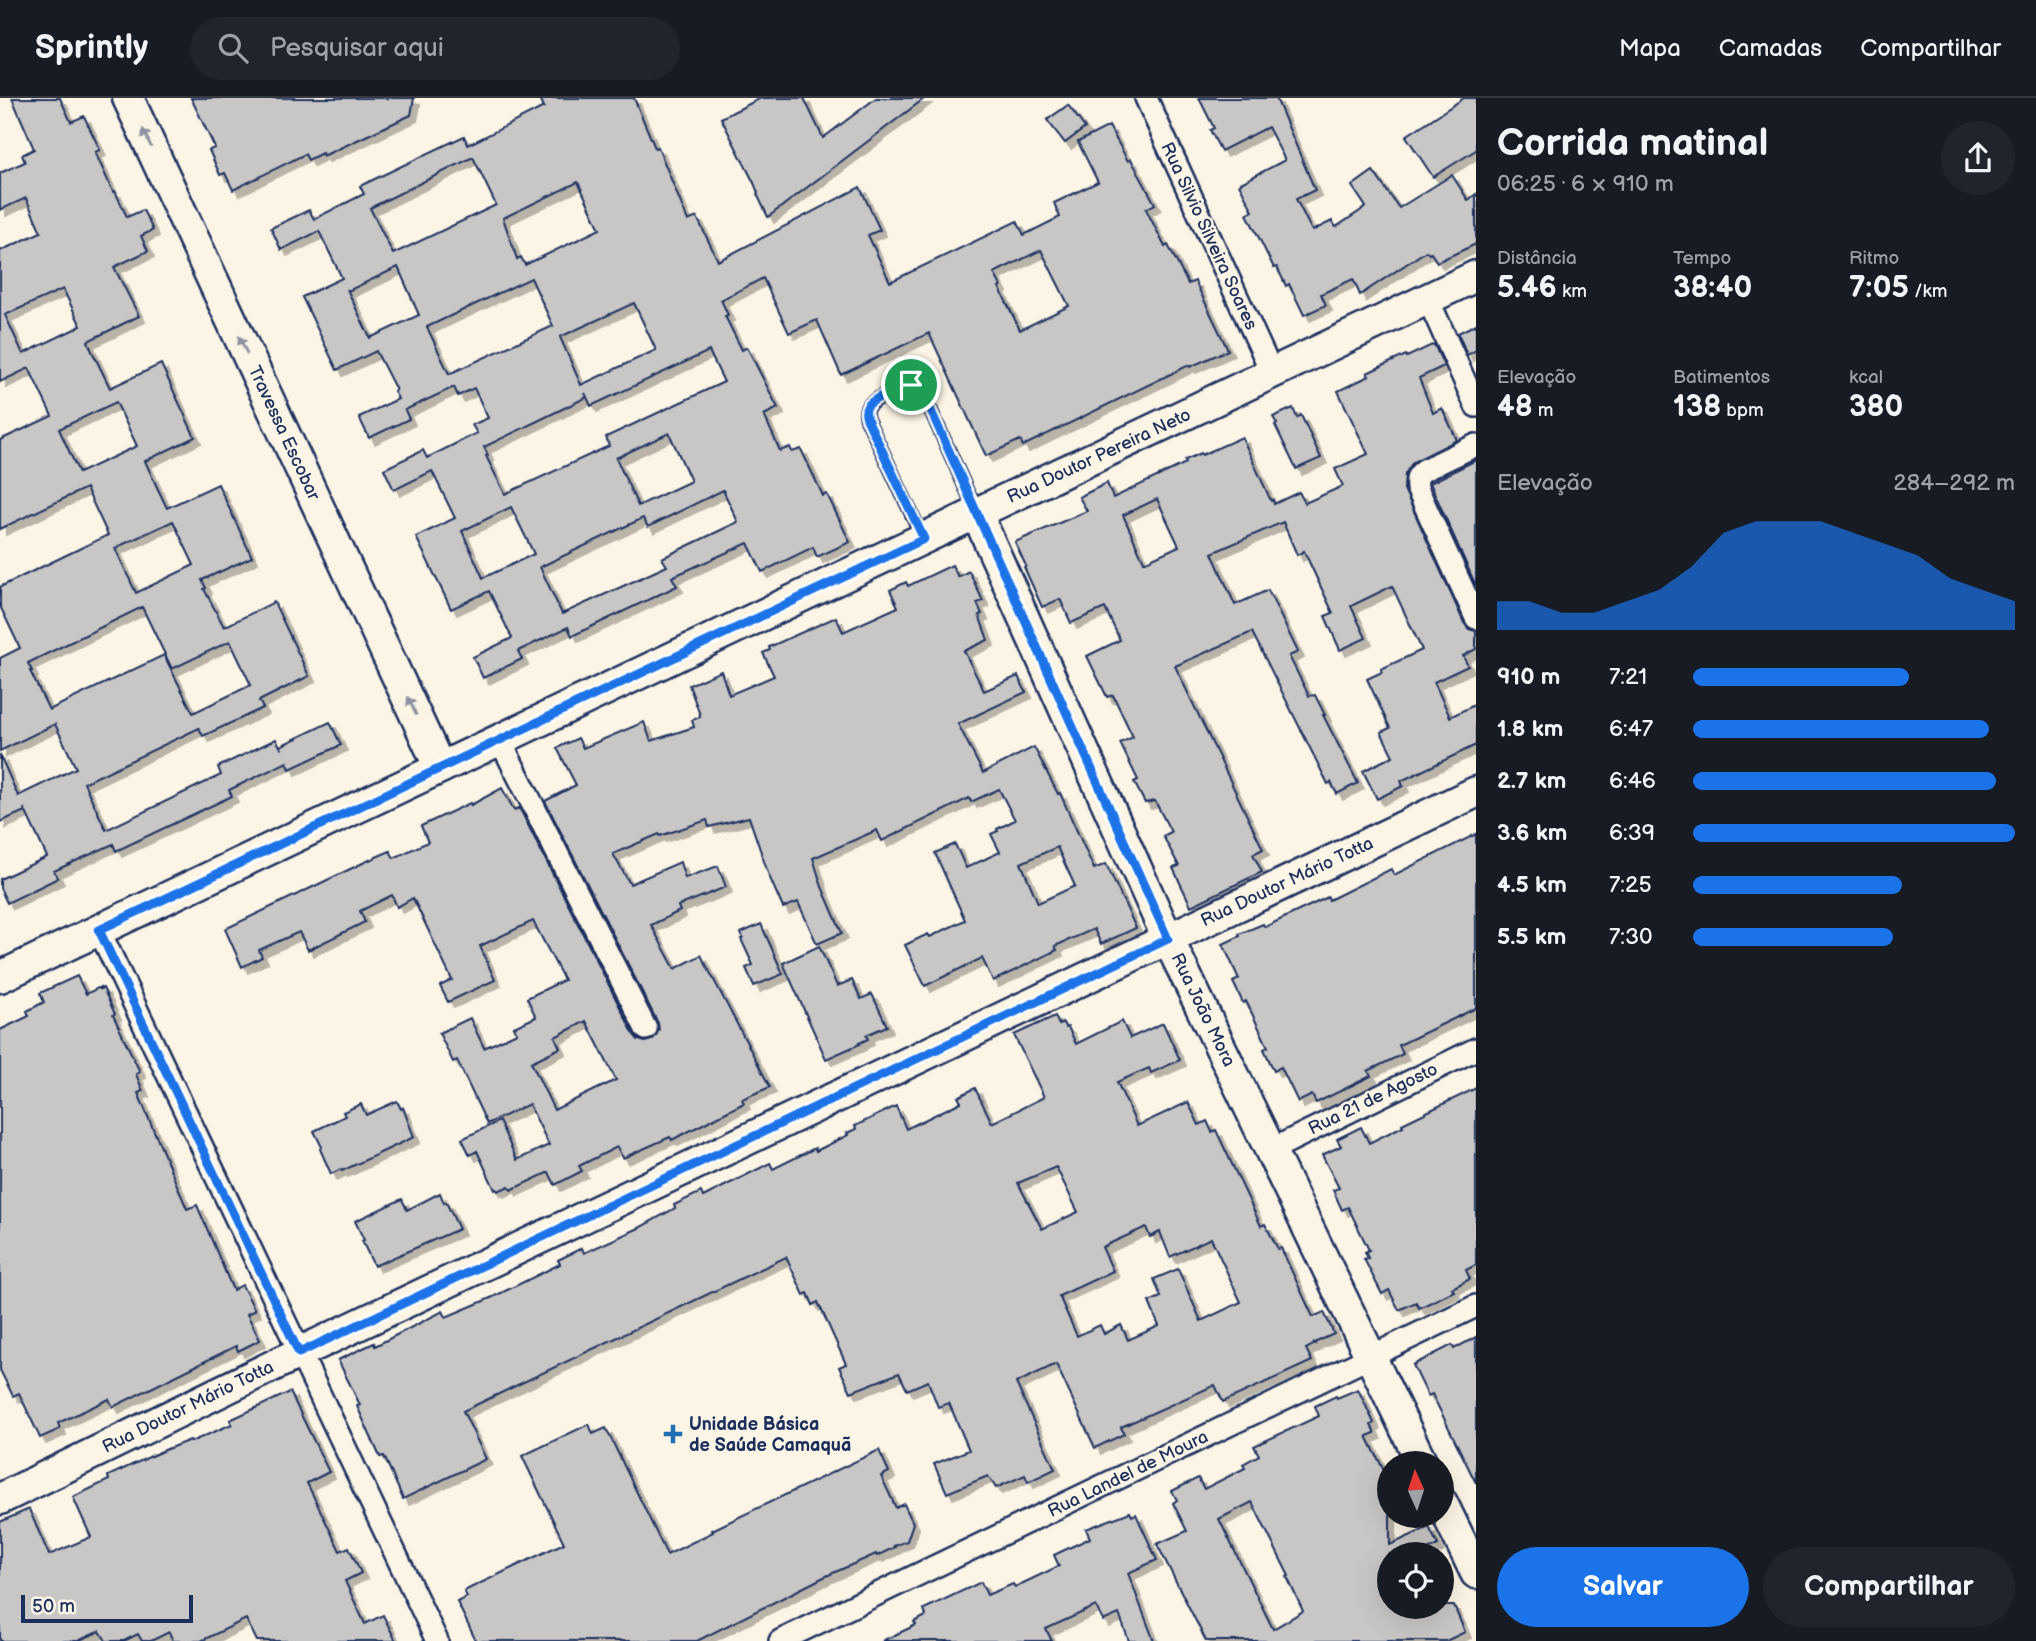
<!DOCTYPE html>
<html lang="pt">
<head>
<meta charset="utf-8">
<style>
	body { margin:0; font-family:"Balsamiq Sans",sans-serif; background:#20242c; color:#f1f3f6; height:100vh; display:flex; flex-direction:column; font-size:26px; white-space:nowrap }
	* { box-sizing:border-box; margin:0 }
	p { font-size:23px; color:#9ea1a6 }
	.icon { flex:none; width:38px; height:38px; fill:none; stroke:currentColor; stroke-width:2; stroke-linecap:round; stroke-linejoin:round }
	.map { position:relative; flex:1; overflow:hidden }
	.details { display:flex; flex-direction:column; background:#171b24; width:560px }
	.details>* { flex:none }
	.needle { width:46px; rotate:357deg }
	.controls { position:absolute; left:1377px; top:1353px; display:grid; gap:14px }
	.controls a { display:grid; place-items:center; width:77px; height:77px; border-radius:50%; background:#171b24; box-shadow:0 7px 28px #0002; font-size:35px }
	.scale { position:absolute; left:21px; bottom:18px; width:172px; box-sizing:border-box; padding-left:7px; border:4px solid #1b2f5e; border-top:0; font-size:19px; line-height:24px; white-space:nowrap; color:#1b2f5e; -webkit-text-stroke:5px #fcf5e5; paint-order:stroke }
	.pin { position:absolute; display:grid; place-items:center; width:60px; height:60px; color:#fff; margin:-30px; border:4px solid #fff; border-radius:50%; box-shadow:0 2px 7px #0007 }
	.round { display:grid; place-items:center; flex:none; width:74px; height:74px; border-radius:37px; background:#20242c }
	.summary { display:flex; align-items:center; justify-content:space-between; height:119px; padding:0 21px }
	h1 { font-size:38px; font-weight:800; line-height:52px }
	.metrics { display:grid; grid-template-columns:repeat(3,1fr); gap:10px; height:119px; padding:7px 21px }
	.metrics div { display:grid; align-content:center }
	.metrics b { font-size:30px; font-weight:800 }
	.metrics small { font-size:19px; font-weight:400 }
	.metrics p { font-size:19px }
	.chart { height:196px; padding:14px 21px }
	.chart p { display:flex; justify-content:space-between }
	.chart svg { width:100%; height:126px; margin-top:7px; fill:#1a73e8; opacity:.7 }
	.action { display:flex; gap:14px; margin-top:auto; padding:14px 21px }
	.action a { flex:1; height:80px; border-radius:42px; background:#1a73e8; color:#fff; font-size:28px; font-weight:800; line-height:80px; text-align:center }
	.action a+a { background:#20242c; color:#f1f3f6 }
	ul { padding:0 21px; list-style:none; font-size:23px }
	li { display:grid; grid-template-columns:112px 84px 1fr; align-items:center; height:52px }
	li i { height:18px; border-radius:9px; background:#1a73e8 }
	header { display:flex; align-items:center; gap:42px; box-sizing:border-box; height:98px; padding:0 35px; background:#171b24; border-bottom:2px solid #363941 }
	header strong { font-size:33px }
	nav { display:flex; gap:38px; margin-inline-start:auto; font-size:24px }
	.search { width:490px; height:63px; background:#20242c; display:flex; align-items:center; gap:18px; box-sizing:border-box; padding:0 24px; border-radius:38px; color:#9ea1a6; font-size:26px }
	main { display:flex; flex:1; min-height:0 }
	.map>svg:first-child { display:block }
	.building { fill:#c8c7c6; stroke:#1b2f5e; stroke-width:2; fill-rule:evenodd; filter:url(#shadow) }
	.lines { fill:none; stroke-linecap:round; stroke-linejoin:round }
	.lane-casing { stroke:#1b2f5e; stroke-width:16 }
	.street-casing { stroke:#1b2f5e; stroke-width:26 }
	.secondary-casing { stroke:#1b2f5e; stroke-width:35 }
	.lane { stroke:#fcf5e5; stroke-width:10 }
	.street { stroke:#fcf5e5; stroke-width:21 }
	.secondary { stroke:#fcf5e5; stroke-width:30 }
	.oneway { fill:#8c92a2 }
	.route-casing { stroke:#fff; stroke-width:14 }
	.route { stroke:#1a73e8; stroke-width:9 }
	.poi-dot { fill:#1f6fb2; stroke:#fcf5e5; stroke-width:2.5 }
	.labels { text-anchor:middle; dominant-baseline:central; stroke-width:5; stroke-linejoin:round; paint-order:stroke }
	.street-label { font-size:18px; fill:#1b2f5e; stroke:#fcf5e5 }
	.poi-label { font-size:18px; font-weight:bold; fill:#1b2f5e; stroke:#fcf5e5; text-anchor:start }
</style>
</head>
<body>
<header>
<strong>Sprintly</strong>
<div class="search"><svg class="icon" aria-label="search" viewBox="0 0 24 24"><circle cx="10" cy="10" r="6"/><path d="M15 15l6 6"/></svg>Pesquisar aqui</div>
<nav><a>Mapa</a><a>Camadas</a><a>Compartilhar</a></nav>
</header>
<main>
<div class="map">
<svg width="1476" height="1543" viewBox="0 0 1476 1543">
	<defs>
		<filter id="shadow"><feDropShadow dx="6" dy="6" stdDeviation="0" flood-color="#0004"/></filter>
	</defs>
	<rect width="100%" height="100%" fill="#fcf5e5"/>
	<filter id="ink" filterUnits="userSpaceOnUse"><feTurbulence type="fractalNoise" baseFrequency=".0143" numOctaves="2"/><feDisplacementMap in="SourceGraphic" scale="14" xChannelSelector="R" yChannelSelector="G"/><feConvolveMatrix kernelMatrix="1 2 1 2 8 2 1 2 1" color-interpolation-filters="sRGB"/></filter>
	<g filter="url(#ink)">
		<g class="building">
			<path d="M12 0H60L71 24 84 18 100 52 95 54 113 94 115 93 127 119 143 112 153 132 141 138 148 153 114 169 139 218 88 243 91 251 110 290 161 266 195 339 145 363 156 387 167 410 218 386 252 459 202 482 206 490 204 491 224 529 274 504 309 578 259 603 263 610 203 638 199 630 84 685 106 732 221 677 218 669 276 641 282 652 280 648 330 624 341 647 290 671 287 664 229 692 232 698 116 753 113 746 54 773 58 780 7 805 0 790V781L47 759 24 710 25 713 0 724V657L18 698 76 670 55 626 0 653V560L20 550 0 508V489L108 437 86 390 0 431V342L52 318 29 270 0 284V153L41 134 26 100 0 112V75L25 64 22 57 34 51ZM63 191 81 228 23 256 5 217ZM116 304 137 348 79 375 59 331ZM173 423 194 467 136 495 115 450ZM142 509 172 571 230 543 251 587 193 615 164 557 49 612 30 573H32L28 565Z"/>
			<polygon points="191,0 414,0 411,17 323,58 322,55 308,62 305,56 233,92 225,75 220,77 209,52 215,50"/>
			<path d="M540 0H634L655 50 658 49 688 123 697 119 718 163 860 89 880 132 868 137 890 184 1017 123 1024 137 1060 119 1054 105 1098 84 1078 44 1109 28 1128 63 1131 61 1155 106 1146 111 1165 149 1168 147 1188 186 1195 183 1228 252 1190 269 1189 267 1023 348 1020 342 986 358 929 235 841 277 817 222 789 235 763 180 721 202 728 217 725 218 742 252 747 249 778 310 764 317 780 353 790 349 792 354 801 351 823 398 827 396 850 444 817 459 813 449 762 474 748 445 672 479 677 488 572 538 568 529 518 553 522 561 483 580 473 559 512 540 489 493 451 511 441 490 416 439 455 420 432 373 394 392 384 371 423 352 427 360 477 335 472 327 488 320 474 290 458 298 454 289 405 312 409 321 369 340 359 319 398 301 394 293 396 292 376 253 337 272 302 199 342 180 319 133 281 152 271 130 309 112 314 121 364 96 360 88 464 38 468 47 544 9ZM473 59 496 107 393 156 370 110ZM578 84 600 131 525 167 521 159 517 161 503 120ZM1041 152 1069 208 1020 232 999 189 1001 188 994 175ZM398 169 419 217 370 240 347 191 348 193ZM531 180 553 228 449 276 427 229ZM634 205 656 252 581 287 560 239ZM709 253 724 284 606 339 609 348 505 396 486 358 488 357 484 349 587 299 585 295 591 308ZM669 335 691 383 638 408 616 360ZM723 392 738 424 662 460 667 468 562 516 540 469 643 420 648 429ZM511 409 534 456 483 480 462 433Z"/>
			<polygon points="761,0 804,0 823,40 876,0 925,0 768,119 757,96 758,95 754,85 721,20"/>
			<polygon points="1199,0 1276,0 1315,92 1296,101 1312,133 1332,123 1336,129 1366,109 1352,88 1373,73 1399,110 1452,77 1468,102 1476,96 1476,146 1437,164 1431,155 1429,156 1426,153 1360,197 1353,181 1321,196 1326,207 1304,217 1289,186 1286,188 1277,169 1274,170 1247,116 1253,113 1239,86 1285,62 1268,29 1221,53 1210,32 1214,30"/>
			<polygon points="1464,0 1476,0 1476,52 1433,79 1406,38"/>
			<polygon points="1068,7 1085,30 1065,45 1047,22"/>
			<polygon points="1476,226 1476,252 1467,257 1458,235"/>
			<path d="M1434 246 1444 268 1419 280 1433 315 1442 310 1457 342 1413 364 1405 376 1404 391 1464 525 1469 531 1476 533V551L1463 558 1468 568 1434 584 1450 619 1476 606V647L1401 683 1403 688 1377 701 1363 673 1393 658 1381 634 1390 630 1367 581 1382 574 1381 571 1422 552 1392 488 1351 508 1366 540 1340 552 1325 518 1333 515 1304 453 1297 457 1283 424 1212 455 1235 507 1268 492 1298 554 1289 558 1309 598 1315 597 1325 617H1323L1358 685 1337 696 1331 684 1328 686 1252 534 1175 568 1263 751 1253 756 1262 774 1191 808 1173 770 1179 768 1163 738 1171 734 1155 703 1145 705 1134 684 1138 682 1120 645 1133 639 1113 597 1107 599 1087 558 1120 542 1105 510 1071 525 1060 501 1042 509 1024 469 1026 468 1015 444 1087 413 1079 399 1107 385 1113 400 1186 365 1185 362 1201 355 1202 357 1242 339 1271 403 1273 402 1274 406 1299 394 1305 405 1343 388 1335 371 1368 356 1338 293 1369 278 1367 275 1406 257 1407 259ZM1157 401 1179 448 1144 464 1123 417Z"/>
			<polygon points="1293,310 1297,320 1301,317 1321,360 1296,371 1275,327 1277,326 1273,319"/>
			<polygon points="1476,362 1476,488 1430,385"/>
			<path d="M952 467 958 479 969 473 983 503 977 505 982 516 979 517 988 542 964 553 984 593 1018 578 1026 594 958 626 983 675 1034 649 1058 696 1060 695 1094 771 1106 766 1136 830 1101 846 1094 831 1055 848 1057 852 993 883 982 860 925 888 905 847 928 836 930 839 965 822 935 755 955 746 966 770 1000 754 991 736 998 733 997 731 1015 722 999 691 971 704 969 700 882 743 877 732 813 760 822 789 842 835 817 846 798 804 783 810 769 778 749 719 709 729 707 722 660 738 659 736 613 756 630 786 680 764 685 780 718 768 726 789 678 808 680 813 651 827 675 871 701 857 770 989 742 1001 744 1005 672 1042 670 1039 623 1060 617 1049 579 1068 582 1073 555 1087 549 1074 511 1092 509 1088 498 1093 497 1091 495 1092 477 1053 470 1057 462 1041 499 1023 517 1062 549 1047 529 1006 487 1026 457 962 453 964 439 935 470 920 484 950 517 935 514 929 536 919 527 900 564 882 533 823 480 848 495 882 448 904 440 888 452 882 413 800 397 809 392 797 360 813 365 824 308 852 299 834 259 852 262 859 242 869 225 831 367 763 390 753 394 760 428 744 421 728 470 705 471 707 502 690 514 712 519 710 522 715 634 937 638 942 645 944 652 942 659 932 658 925 545 703 576 687 557 650 578 640 583 650 644 624 651 643 694 629 692 622 700 619V617L689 587 721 573 729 597 774 578 763 555 770 552 769 549 836 519 843 534 898 509 890 492 906 484 908 488ZM1057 749 1075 788 1038 805 1021 765ZM586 923 616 982 554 1012 531 964 560 950 555 939Z"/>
			<polygon points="1476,736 1476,910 1399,947 1403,956 1368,973 1371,978 1316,1005 1312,997 1298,1004 1281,969 1274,973 1264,951 1268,949 1246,903 1243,905 1233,884 1239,881 1223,846 1240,838 1239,836 1263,826 1265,829 1328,799 1329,802 1391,771 1394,777"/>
			<polygon points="761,826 783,876 754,888 746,870 753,867 741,841 743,840 741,835"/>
			<polygon points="819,848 837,888 852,882 861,901 872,896 887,928 866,937 868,941 859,945 860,946 826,961 783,865"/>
			<polygon points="77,878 86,896 100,889 100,891 103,890 115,916 113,917 140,974 136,976 143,993 138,995 187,1111 197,1107 233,1192 242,1187 255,1212 247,1216 260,1242 238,1253 236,1248 113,1309 109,1301 58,1325 60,1331 40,1340 19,1295 13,1298 0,1272 0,932 29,918 27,913 44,904 40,895"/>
			<path d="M1055 918 1059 927 1063 925 1066 930 1068 929 1076 946 1122 923 1130 940 1163 925 1180 962 1151 975 1149 970 1117 984 1137 1028 1188 1004 1199 1027 1207 1023 1212 1034 1216 1032 1261 1128 1265 1126 1278 1151 1281 1150 1313 1219 1324 1214 1334 1236 1314 1245 1315 1246 1306 1251 1312 1263 1223 1304 1215 1287 1121 1329 1124 1336 1095 1350 1056 1266 1016 1285 1055 1371 1028 1384 1025 1377 996 1390 988 1378 947 1395 934 1366 969 1352 949 1305 938 1309 928 1283 907 1292 899 1275 851 1294 839 1269 846 1266 818 1204 813 1207 808 1195 804 1197 786 1159 463 1313 486 1361 403 1401 384 1358 380 1359 357 1308 360 1307 338 1262 374 1245 375 1248 443 1213 446 1219 493 1199 560 1166 558 1162 582 1150 584 1155 639 1130 675 1110 674 1107 701 1094 703 1099 770 1065 773 1071 815 1050 816 1053 848 1037 847 1035 856 1031 855 1028 896 1008 906 1031 961 1004 958 999 975 990 992 1025 1044 999 1014 937ZM1056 1069 1078 1114 1042 1131 1018 1085ZM1146 1129 1150 1139 1160 1134 1170 1159 1211 1140 1241 1204 1201 1223 1178 1171 1154 1181 1161 1199 1149 1204 1159 1228 1128 1242 1121 1227 1104 1236 1100 1227 1077 1238 1059 1198 1113 1173 1102 1149Z"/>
			<polygon points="1476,990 1476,1167 1466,1172 1470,1181 1452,1190 1454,1193 1419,1210 1416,1204 1399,1212 1389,1192 1382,1196 1364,1161 1368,1160 1365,1154 1369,1152 1348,1109 1342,1112 1333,1092 1339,1090 1322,1057 1341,1048 1337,1041 1361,1029 1369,1045 1403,1028 1402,1026"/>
			<polygon points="397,1003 401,1011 403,1010 414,1039 342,1073 341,1071 331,1076 320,1051 322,1049 314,1033 345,1018 343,1014 361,1006 366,1017"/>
			<polygon points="440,1095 444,1105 446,1104 459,1131 374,1168 362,1143 364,1142 355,1123 402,1101 407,1112"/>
			<polygon points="1476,1239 1476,1385 1432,1296 1428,1298 1413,1267 1452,1247 1454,1251"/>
			<path d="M1358 1291 1374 1325 1371 1327 1375 1335 1367 1338 1390 1385V1447L1429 1429 1438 1447 1419 1456H1390V1508H1454L1465 1534 1446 1543H1206L1157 1446 1187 1433 1173 1405 1177 1402 1172 1393 1198 1380 1204 1391 1245 1370 1243 1366 1259 1357 1254 1348 1319 1318 1315 1308 1336 1298 1337 1300ZM1252 1404 1289 1478 1287 1479 1303 1513 1273 1531 1219 1421Z"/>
			<polygon points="290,1294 329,1374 307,1385 340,1453 349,1449 361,1475 345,1483 365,1526 383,1517 396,1543 257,1543 246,1521 201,1543 173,1543 169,1534 151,1543 142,1543 138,1536 124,1543 106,1543 100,1533 78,1543 0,1543 0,1424 29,1411 49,1457 91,1439 73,1399 109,1382 108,1378 162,1353 190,1342 191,1344 232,1326 230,1322"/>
			<polygon points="589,1326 593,1336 606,1330 667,1457 713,1434 712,1432 879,1352 889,1374 881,1378 896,1410 904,1406 913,1425 907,1443 894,1448 895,1449 877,1458 876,1456 824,1479 697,1543 476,1543 457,1504 467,1499 464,1493 564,1445 522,1358"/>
			<polygon points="1130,1414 1132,1418 1136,1416 1157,1462 1128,1475 1154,1543 1129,1543 1119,1516 1103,1523 1096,1508 1046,1531 1052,1543 882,1543 916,1527 914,1524 926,1518 924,1511 981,1484 987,1497 1013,1486 1015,1489 1059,1468 1054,1457 1090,1440 1086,1431"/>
		</g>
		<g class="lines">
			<g class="lane-casing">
				<path id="lane" d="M923 440 867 321C866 316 865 315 867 310 871 302 905 286 914 288 919 290 919 291 923 295L976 413"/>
			</g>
			<g class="street-casing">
				<g id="street">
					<polyline points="1146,0 1272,275"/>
					<polyline points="1428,201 1476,308"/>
					<path d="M1476 347 1424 372C1417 377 1416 381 1417 390L1476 520"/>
					<polyline points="500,642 646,931"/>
					<polyline points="99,832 437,1543"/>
					<polyline points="1271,1052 1476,951"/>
					<polyline points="780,1543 1476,1208"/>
				</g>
			</g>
			<g class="secondary-casing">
				<g id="secondary">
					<polyline points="128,0 440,670"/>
					<polyline points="977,416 1168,841 1422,1365"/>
					<polyline points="0,879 1476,178"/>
					<polyline points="0,1401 299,1255 1476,694"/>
					<polyline points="1442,1405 1476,1475"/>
				</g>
			</g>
			<use href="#lane" class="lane"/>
			<use href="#street" class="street"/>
			<use href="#secondary" class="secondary"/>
		</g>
		<defs><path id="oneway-solid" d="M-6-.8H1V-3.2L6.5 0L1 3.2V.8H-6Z" transform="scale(1.75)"/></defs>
		<g class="oneway">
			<use href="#oneway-solid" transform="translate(147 40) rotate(-115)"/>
			<use href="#oneway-solid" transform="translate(243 247) rotate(-115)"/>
			<use href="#oneway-solid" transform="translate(412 608) rotate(-115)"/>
		</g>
	</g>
	<g class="lines" filter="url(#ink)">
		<g class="route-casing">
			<path id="route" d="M911 287 918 290 923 295 1168 841 299 1255 99 832 924 441 867 321C866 316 864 314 867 309 872 300 901 289 911 287Z"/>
		</g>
		<use href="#route" class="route"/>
	</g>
	<path class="poi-dot" d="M669.5 1325.5h7v7h7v7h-7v7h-7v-7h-7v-7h7z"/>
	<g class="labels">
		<g class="street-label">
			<text transform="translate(1209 138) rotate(65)">Rua Silvio Silveira Soares</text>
			<text transform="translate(284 335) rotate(65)">Travessa Escobar</text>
			<text transform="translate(1099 358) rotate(-25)">Rua Doutor Pereira Neto</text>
			<text transform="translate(1287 784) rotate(-25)">Rua Doutor Mário Totta</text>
			<text transform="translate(1203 912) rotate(64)">Rua João Mora</text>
			<text transform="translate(1373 1001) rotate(-26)">Rua 21 de Agosto</text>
			<text transform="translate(188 1309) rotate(-26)">Rua Doutor Mário Totta</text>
			<text transform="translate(1128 1376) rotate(-26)">Rua Landel de Moura</text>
		</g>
		<g class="poi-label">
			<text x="689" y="1326">Unidade Básica<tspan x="689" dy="21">de Saúde Camaquã</tspan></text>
		</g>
	</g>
</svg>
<div class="controls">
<a><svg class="needle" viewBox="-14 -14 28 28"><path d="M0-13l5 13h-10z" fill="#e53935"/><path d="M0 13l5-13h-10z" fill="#9ea1a6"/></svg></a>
<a><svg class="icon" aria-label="locate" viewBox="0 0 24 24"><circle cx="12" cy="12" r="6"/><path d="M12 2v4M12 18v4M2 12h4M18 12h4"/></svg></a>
</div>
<div class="scale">50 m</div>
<div class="pin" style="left:911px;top:287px;background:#1e9e55"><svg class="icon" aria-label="arrive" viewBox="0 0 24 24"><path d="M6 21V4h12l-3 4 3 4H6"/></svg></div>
</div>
<section class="details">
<div class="summary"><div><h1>Corrida matinal</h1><p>06:25 · 6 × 910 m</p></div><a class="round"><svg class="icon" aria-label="share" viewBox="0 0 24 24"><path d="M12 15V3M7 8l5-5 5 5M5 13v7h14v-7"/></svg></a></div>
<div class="metrics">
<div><p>Distância</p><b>5.46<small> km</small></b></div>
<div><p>Tempo</p><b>38:40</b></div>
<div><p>Ritmo</p><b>7:05<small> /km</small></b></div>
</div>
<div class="metrics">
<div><p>Elevação</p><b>48<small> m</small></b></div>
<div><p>Batimentos</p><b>138<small> bpm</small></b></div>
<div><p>kcal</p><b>380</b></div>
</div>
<div class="chart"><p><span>Elevação</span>284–292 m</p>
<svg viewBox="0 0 160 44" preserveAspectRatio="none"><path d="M0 44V34L10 34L20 38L30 38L40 34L50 30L60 22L70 10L80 6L90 6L100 6L110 10L120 14L130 18L140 26L150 30L160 34V44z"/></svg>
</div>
<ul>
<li><b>910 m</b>7:21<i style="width:67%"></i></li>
<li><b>1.8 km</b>6:47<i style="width:92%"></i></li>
<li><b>2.7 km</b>6:46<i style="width:94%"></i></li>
<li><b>3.6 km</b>6:39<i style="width:100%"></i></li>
<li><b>4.5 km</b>7:25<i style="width:65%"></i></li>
<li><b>5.5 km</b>7:30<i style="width:62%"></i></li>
</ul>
<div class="action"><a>Salvar</a><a>Compartilhar</a></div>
</section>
</main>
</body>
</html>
